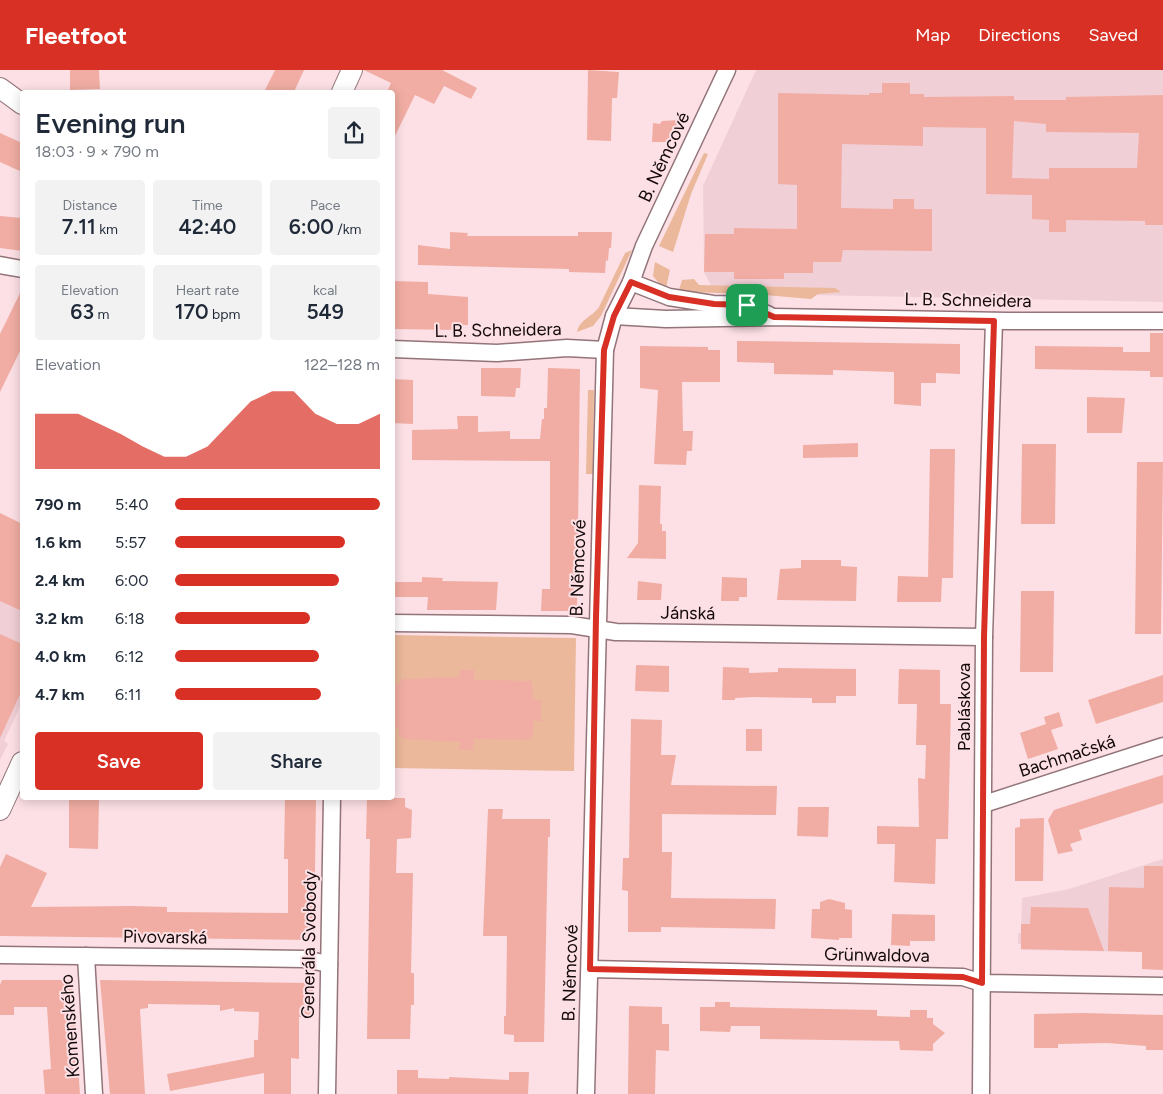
<!DOCTYPE html>
<html lang="en">
<head>
<meta charset="utf-8">
<style>
	body { margin:0; font-family:Figtree,sans-serif; background:#f2f2f3; color:#1f2937; height:100vh; display:flex; flex-direction:column; font-size:19px; white-space:nowrap }
	* { box-sizing:border-box; margin:0 }
	p { font-size:16px; color:#747a83 }
	.icon { flex:none; width:28px; height:28px; fill:none; stroke:currentColor; stroke-width:2; stroke-linecap:round; stroke-linejoin:round }
	.map { position:relative; flex:1; overflow:hidden }
	.sheet { position:absolute; left:20px; top:20px; width:375px; height:710px; display:flex; flex-direction:column; background:#fff; border-radius:5px; box-shadow:0 2px 12px #0003 }
	.sheet>* { flex:none }
	.pin { position:absolute; display:grid; place-items:center; width:42px; height:42px; color:#fff; margin:-21px; border-radius:10px; box-shadow:0 2px 8px #0006 }
	.round { display:grid; place-items:center; flex:none; width:52px; height:52px; border-radius:5px; background:#f2f2f3 }
	.headline { display:flex; align-items:center; justify-content:space-between; height:85px; padding:0 15px }
	h1 { font-size:28px; font-weight:600; line-height:38px }
	.metrics { display:grid; grid-template-columns:repeat(3,1fr); gap:8px; height:85px; padding:5px 15px }
	.metrics div { display:grid; align-content:center; border-radius:5px; background:#f2f2f3; text-align:center }
	.metrics b { font-size:21px; font-weight:600 }
	.metrics small { font-size:14px; font-weight:400 }
	.metrics p { font-size:14px }
	.chart { height:140px; padding:10px 15px }
	.chart p { display:flex; justify-content:space-between }
	.chart svg { width:100%; height:90px; margin-top:5px; fill:#d93025; opacity:.7 }
	.action { display:flex; gap:10px; margin-top:auto; padding:10px 15px }
	.action a { flex:1; height:58px; border-radius:5px; background:#d93025; color:#fff; font-size:20px; font-weight:600; line-height:58px; text-align:center }
	.action a+a { background:#f2f2f3; color:#1f2937 }
	ul { padding:0 15px; list-style:none; font-size:16px }
	li { display:grid; grid-template-columns:80px 60px 1fr; align-items:center; height:38px }
	li i { height:12px; border-radius:6px; background:#d93025 }
	header { display:flex; align-items:center; gap:30px; box-sizing:border-box; height:70px; padding:0 25px; background:#d93025; color:#fff }
	header strong { font-size:24px }
	nav { display:flex; gap:28px; margin-inline-start:auto; font-size:18px }
	.map>svg:first-child { display:block }
	.built { fill:#f1cfd6 }
	.green { fill:#ebb89b }
	.building { fill:#f1ada3; fill-rule:evenodd }
	.lines { fill:none; stroke-linecap:round; stroke-linejoin:round }
	.minor-casing { stroke:#927479; stroke-width:19 }
	.tertiary-casing { stroke:#927479; stroke-width:22 }
	.minor { stroke:#fff; stroke-width:16 }
	.tertiary { stroke:#fff; stroke-width:20 }
	.route-casing { stroke:#fff; stroke-width:10 }
	.route { stroke:#d93025; stroke-width:6 }
	.labels { text-anchor:middle; dominant-baseline:central; stroke-width:4; stroke-linejoin:round; paint-order:stroke }
	.street-label { font-size:18px; fill:#14090b; stroke:#fce0e5 }
</style>
</head>
<body>
<header>
<strong>Fleetfoot</strong>
<nav><a>Map</a><a>Directions</a><a>Saved</a></nav>
</header>
<div class="map">
<svg width="1163" height="1024" viewBox="0 0 1163 1024">
	<rect width="100%" height="100%" fill="#fce0e5"/>
	<g class="built">
		<polygon points="756,0 1163,0 1163,232 715,223 704,202 703,116"/>
		<polygon points="0,443 22,454 22,632 4,671 8,674 0,690"/>
		<polygon points="1163,789 1163,900 1142,899 1142,882 1021,880 1021,874 1018,874 1018,863 1021,863 1022,828 1069,819"/>
	</g>
	<g class="green">
		<polygon points="704,83 708,84 691,124 673,182 659,176"/>
		<path d="M632 180 601 246 593 256 577 262C580 249 591 248 599 237L625 183Z"/>
		<polygon points="655,192 670,200 666,218 661,216 653,206"/>
		<polygon points="694,209 699,215 835,218 841,222 818,224 811,229 754,224 685,222 679,220 682,210"/>
		<polygon points="588,320 594,320 593,404 586,404"/>
		<polygon points="393,565 576,568 574,701 393,698"/>
	</g>
	<g class="building">
		<polygon points="70,0 99,0 100,19 70,20"/>
		<polygon points="275,0 304,0 294,22 264,22"/>
		<polygon points="364,0 442,0 477,18 471,29 444,16 434,34 415,25 392,72 392,22 387,22 391,13"/>
		<polygon points="588,0 619,2 617,28 612,28 611,71 587,70"/>
		<path d="M882 13H910V24H924V27L1014 26V30H1066V27L1163 25V155H1145V151L1066 150V162H1049V150L1032 149V125L986 124V58L923 57V76L842 74 841 138 893 139V129H914V139H932V181L843 180 841 192H813V203H784V209H734V202H704L705 164H734V158L797 159V115L778 114V23L869 25V23H882ZM1014 51 1046 54V62L1139 63 1137 98H1049V109L1012 108Z"/>
		<polygon points="679,50 669,72 652,72 653,53 660,54 662,51"/>
		<polygon points="0,63 22,73 22,102 0,92"/>
		<polygon points="0,146 22,148 22,181 0,178"/>
		<polygon points="450,162 468,163 467,166 578,166 578,162 612,162 611,178 609,178 608,191 606,190 605,203 569,202 569,199 418,195 418,175 450,179"/>
		<polygon points="392,211 428,212 428,224 468,227 468,255 460,255 460,260 392,259"/>
		<polygon points="22,219 22,277 0,322 0,264"/>
		<polygon points="1150,263 1163,263 1163,307 1150,307 1150,301 1035,299 1035,276 1123,277 1123,282 1150,282"/>
		<polygon points="737,271 960,274 960,304 936,303 936,313 921,313 921,336 894,334 894,302 833,300 833,305 774,304 774,293 737,292"/>
		<polygon points="640,276 708,277 708,280 720,280 720,312 682,312 683,361 693,361 692,381 687,381 686,395 654,394 658,320 640,318"/>
		<polygon points="481,298 521,298 520,318 516,318 515,327 481,326"/>
		<polygon points="548,298 580,299 577,541 541,541 542,519 550,519 550,391 412,390 412,360 458,359 457,346 478,346 478,362 510,361 510,369 540,369 542,349 544,349 544,338 547,338"/>
		<polygon points="392,309 413,310 413,354 392,353"/>
		<polygon points="1087,327 1125,328 1122,363 1087,363"/>
		<polygon points="858,373 858,387 803,388 803,375"/>
		<polygon points="1022,374 1056,374 1055,454 1021,454"/>
		<polygon points="930,379 955,379 953,508 942,508 941,532 897,532 898,506 928,507"/>
		<polygon points="1137,392 1163,392 1161,564 1135,564"/>
		<polygon points="639,415 661,416 660,454 662,454 662,461 666,461 666,489 627,488 638,473"/>
		<polygon points="0,443 22,454 22,541 0,531"/>
		<polygon points="801,490 841,490 841,496 857,497 856,531 777,530 780,499 801,498"/>
		<polygon points="422,507 443,508 442,511 498,512 496,540 427,540 428,527 392,527 392,512 422,512"/>
		<polygon points="722,507 747,508 747,527 739,527 739,531 721,531"/>
		<polygon points="638,511 662,514 661,530 637,530"/>
		<polygon points="1021,521 1054,521 1053,602 1020,602"/>
		<polygon points="0,564 22,574 22,620 0,668"/>
		<polygon points="636,595 669,596 669,622 635,621"/>
		<polygon points="723,597 749,598 749,603 778,602 778,598 856,599 856,626 836,626 836,633 812,633 812,628 753,627 735,628 735,630 722,630"/>
		<polygon points="899,599 940,600 940,634 951,634 948,769 936,769 935,814 894,812 895,774 877,774 877,756 919,757 918,708 925,709 926,675 916,675 917,634 898,634"/>
		<polygon points="460,600 474,600 474,610 532,611 533,630 541,630 541,651 533,651 533,665 529,670 474,669 473,680 459,680 460,672 403,669 399,665 399,660 392,654 392,623 395,616 404,609 459,607"/>
		<polygon points="1163,605 1163,632 1096,654 1088,630"/>
		<polygon points="1059,642 1063,656 1051,660 1058,679 1028,689 1020,663 1046,654 1044,647"/>
		<polygon points="631,649 662,650 661,685 676,685 671,715 777,716 776,745 662,744 662,782 672,782 671,828 776,829 775,859 661,857 661,862 628,862 628,821 622,820 623,788 629,788"/>
		<rect x="746" y="659" width="16" height="22"/>
		<polygon points="1163,705 1163,733 1079,760 1082,770 1070,774 1073,781 1058,784 1048,750 1054,740"/>
		<polygon points="69,728 99,728 98,779 69,778"/>
		<polygon points="285,728 316,728 314,870 0,866 0,797 6,784 47,803 31,837 131,836 167,837 167,842 288,843 288,789 284,789"/>
		<polygon points="367,728 405,728 405,737 412,740 411,768 397,769 396,803 413,803 411,903 414,903 414,935 411,935 410,969 367,969 370,769 366,769"/>
		<polygon points="798,737 829,737 828,767 797,766"/>
		<polygon points="488,739 503,739 502,749 550,749 550,767 548,767 544,972 514,972 514,965 504,964 504,946 506,946 507,866 483,866"/>
		<polygon points="1044,748 1043,811 1015,811 1015,758 1020,757 1020,749"/>
		<polygon points="1144,796 1163,796 1163,900 1142,899 1142,882 1108,881 1109,817 1144,818"/>
		<polygon points="829,829 845,833 845,839 852,840 852,868 839,868 839,870 811,868 812,839 820,839 820,832"/>
		<polygon points="1031,837 1088,838 1104,881 1021,879 1021,854 1030,854"/>
		<polygon points="892,844 935,845 935,871 910,871 910,876 891,875"/>
		<polygon points="2,910 72,910 80,1024 45,1024 43,1000 51,999 47,937 14,937 14,945 0,945 0,915"/>
		<polygon points="100,910 313,913 313,947 299,947 299,989 291,988 291,1024 264,1024 264,1003 170,1021 167,1004 254,987 254,970 258,970 259,942 234,941 234,938 220,941 220,935 148,934 148,938 140,939 145,1024 110,1024"/>
		<polygon points="715,932 730,932 730,937 877,940 877,946 910,947 910,940 927,940 927,948 933,948 933,954 945,963 933,974 933,981 900,980 899,971 760,969 760,956 731,956 730,962 700,961 700,937 715,937"/>
		<polygon points="629,936 662,937 662,954 669,954 669,981 656,980 655,1024 628,1024"/>
		<polygon points="1082,943 1163,945 1163,980 1146,980 1146,976 1107,973 1058,974 1058,978 1034,978 1034,944"/>
		<polygon points="397,1000 418,1000 418,1008 449,1009 449,1007 509,1010 509,1002 529,1002 528,1024 397,1024"/>
	</g>
	<g class="lines">
		<g class="minor-casing">
			<g id="minor">
				<polyline points="0,195 22,199"/>
				<polyline points="631,212 669,227 713,234 747,235 769,245"/>
				<polyline points="614,246 666,249 773,247 1008,251 1163,251"/>
				<polyline points="392,279 497,283 567,278 605,280"/>
				<polyline points="392,553 572,555 616,562 984,567"/>
				<polyline points="984,734 1163,676"/>
				<polyline points="0,885 304,889 329,894"/>
				<polyline points="86,886 94,1024"/>
				<polyline points="590,899 963,907 982,913 1163,916"/>
				<polyline points="327,1024 332,728"/>
				<polyline points="586,1024 605,280 614,246 631,212 644,176 727,0"/>
				<polyline points="981,1024 984,567 994,251"/>
			</g>
		</g>
		<g class="tertiary-casing">
			<g id="tertiary">
				<polyline points="0,18 22,34"/>
				<polyline points="342,22 352,0"/>
				<polyline points="0,740 22,692"/>
			</g>
		</g>
		<use href="#minor" class="minor"/>
		<use href="#tertiary" class="tertiary"/>
	</g>
	<g class="lines">
		<g class="route-casing">
			<polygon id="route" points="631,212 669,227 714,234 747,235 774,247 994,251 984,567 982,913 963,907 590,899 596,547 604,280 614,246"/>
		</g>
		<use href="#route" class="route"/>
	</g>
	<g class="labels">
		<g class="street-label">
			<text transform="translate(664 87) rotate(-65)">B. Němcové</text>
			<text transform="translate(968 230) rotate(1)">L. B. Schneidera</text>
			<text transform="translate(498 260) rotate(-1)">L. B. Schneidera</text>
			<text transform="translate(578 498) rotate(-88)">B. Němcové</text>
			<text transform="translate(688 543) rotate(1)">Jánská</text>
			<text transform="translate(964 637) rotate(-90)">Pabláskova</text>
			<text transform="translate(1067 686) rotate(-18)">Bachmačská</text>
			<text transform="translate(165 867) rotate(1)">Pivovarská</text>
			<text transform="translate(309 875) rotate(-89)">Generála Svobody</text>
			<text transform="translate(877 885) rotate(1)">Grünwaldova</text>
			<text transform="translate(570 903) rotate(-88)">B. Němcové</text>
			<text transform="translate(70 956) rotate(-94)">Komenského</text>
		</g>
	</g>
</svg>
<div class="pin" style="left:747px;top:235px;background:#1e9e55"><svg class="icon" aria-label="arrive" viewBox="0 0 24 24"><path d="M6 21V4h12l-3 4 3 4H6"/></svg></div>
<section class="sheet">
<div class="headline"><div><h1>Evening run</h1><p>18:03 · 9 × 790 m</p></div><a class="round"><svg class="icon" aria-label="share" viewBox="0 0 24 24"><path d="M12 15V3M7 8l5-5 5 5M5 13v7h14v-7"/></svg></a></div>
<div class="metrics">
<div><p>Distance</p><b>7.11<small> km</small></b></div>
<div><p>Time</p><b>42:40</b></div>
<div><p>Pace</p><b>6:00<small> /km</small></b></div>
</div>
<div class="metrics">
<div><p>Elevation</p><b>63<small> m</small></b></div>
<div><p>Heart rate</p><b>170<small> bpm</small></b></div>
<div><p>kcal</p><b>549</b></div>
</div>
<div class="chart"><p><span>Elevation</span>122–128 m</p>
<svg viewBox="0 0 160 44" preserveAspectRatio="none"><path d="M0 44V17L10 17L20 17L30 22L40 27L50 33L60 38L70 38L80 33L90 22L100 11L110 6L120 6L130 17L140 22L150 22L160 17V44z"/></svg>
</div>
<ul>
<li><b>790 m</b>5:40<i style="width:100%"></i></li>
<li><b>1.6 km</b>5:57<i style="width:83%"></i></li>
<li><b>2.4 km</b>6:00<i style="width:80%"></i></li>
<li><b>3.2 km</b>6:18<i style="width:66%"></i></li>
<li><b>4.0 km</b>6:12<i style="width:70%"></i></li>
<li><b>4.7 km</b>6:11<i style="width:71%"></i></li>
</ul>
<div class="action"><a>Save</a><a>Share</a></div>
</section>
</div>
</body>
</html>
